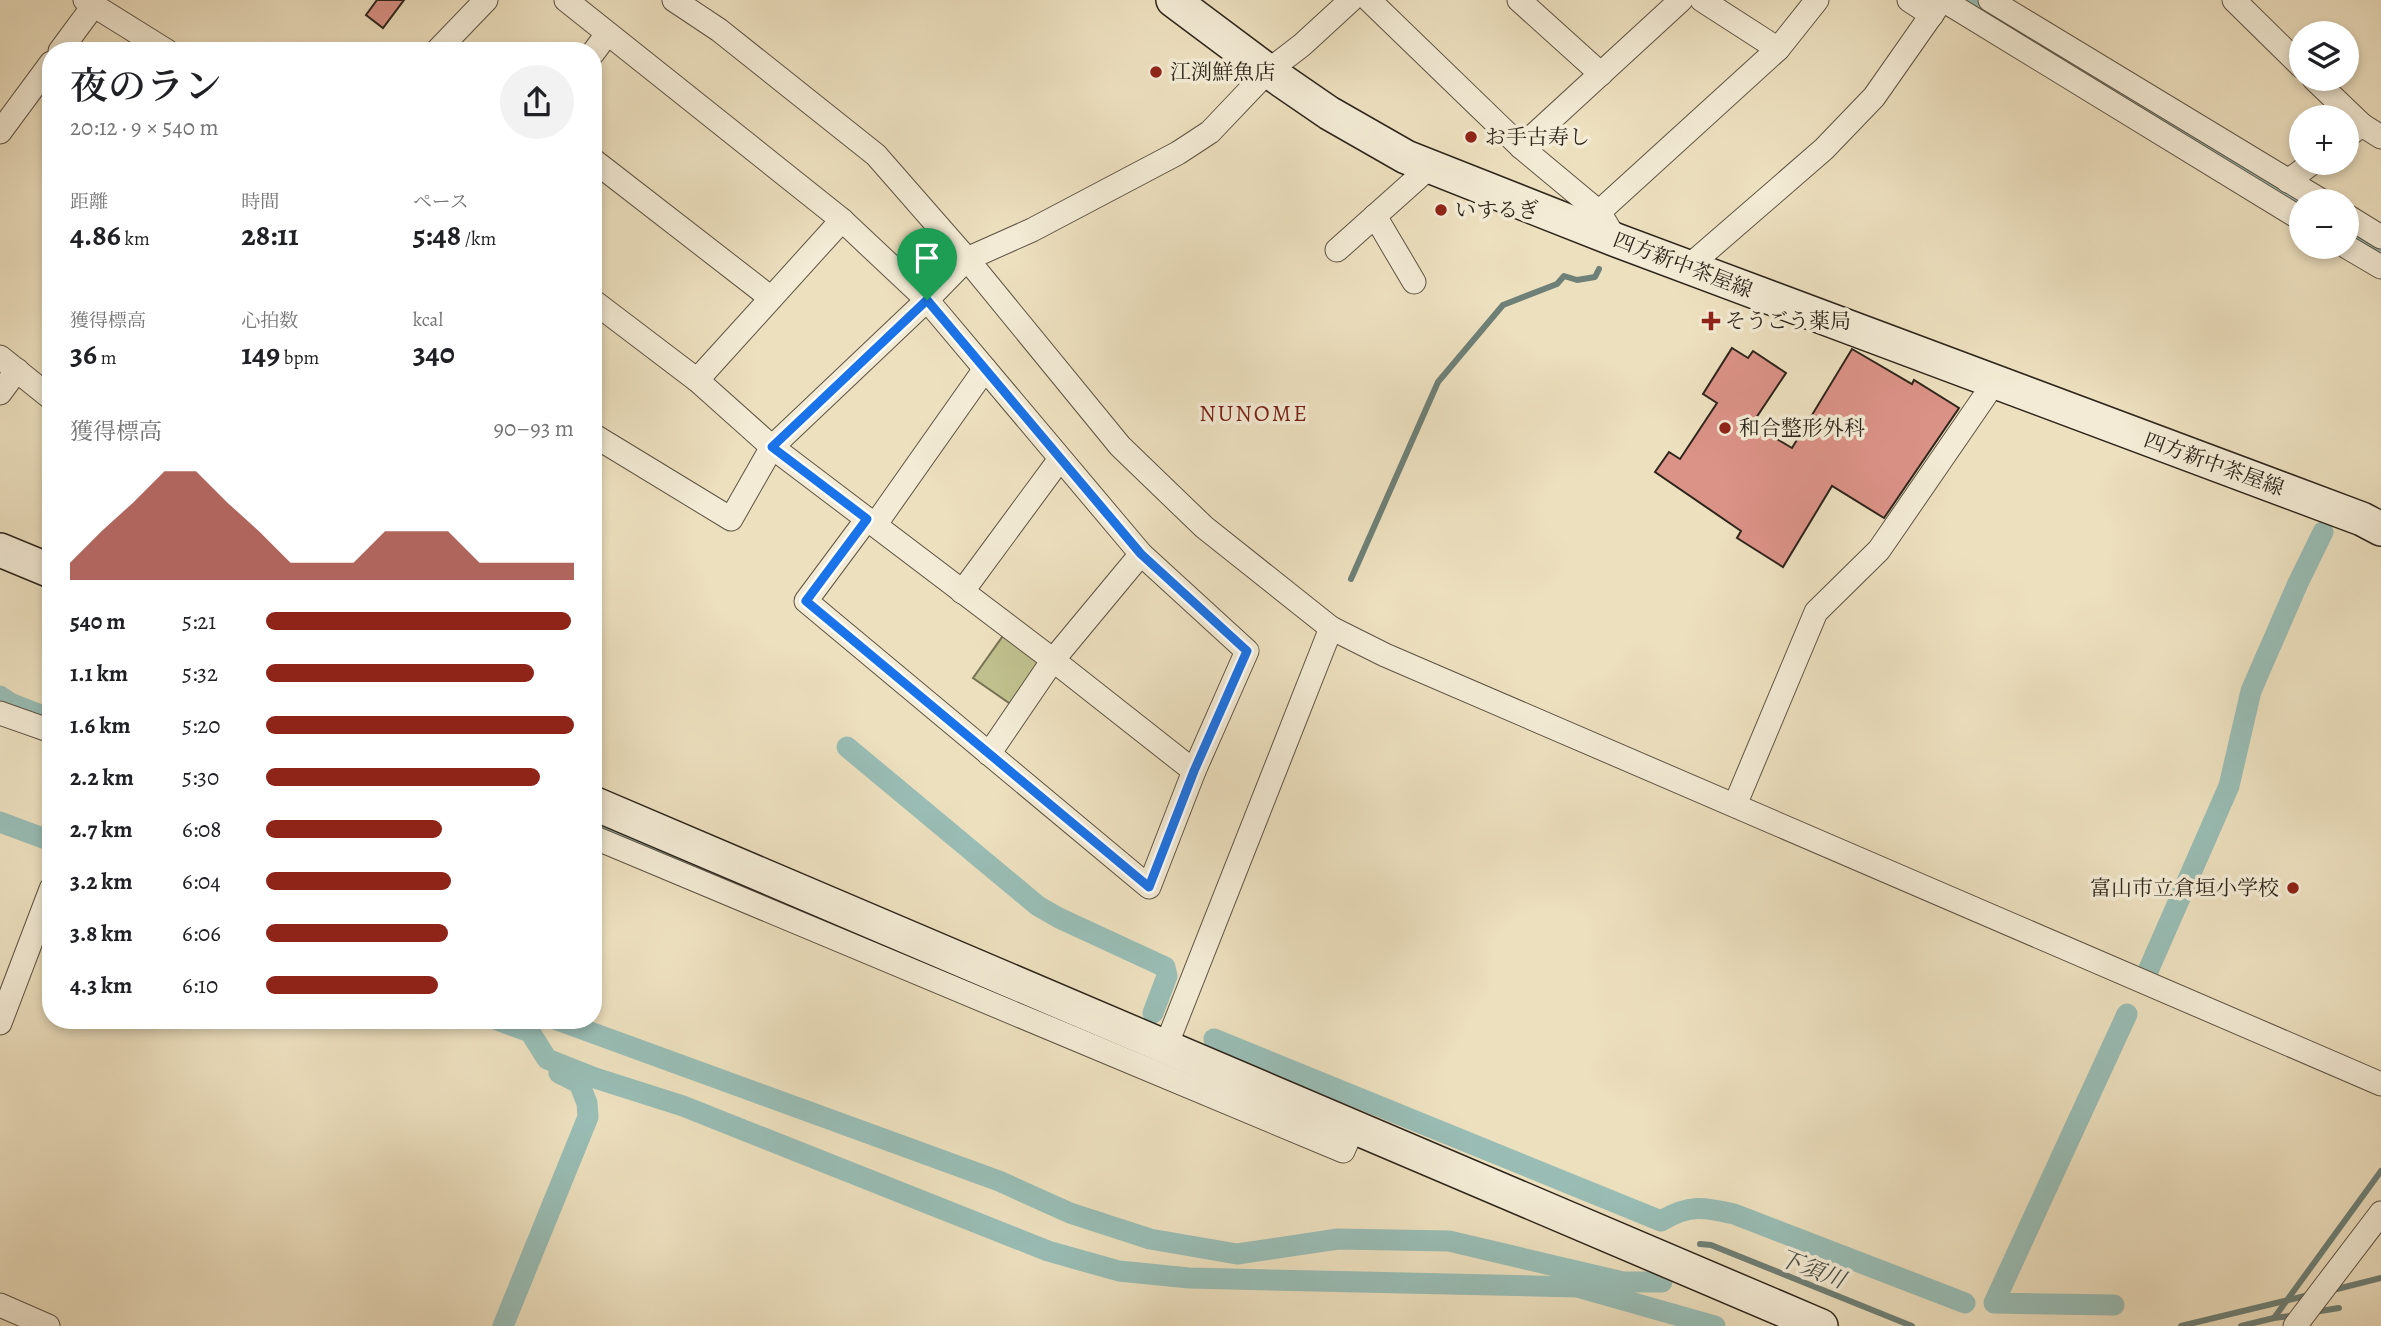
<!DOCTYPE html>
<html lang="ja">
<head>
<meta charset="utf-8">
<style>
	body { margin:0; font-family:Alegreya,"Noto Serif JP",serif; background:#f2f2f2; color:#202124; height:100vh; display:flex; flex-direction:column; font-size:26px; white-space:nowrap }
	* { box-sizing:border-box; margin:0 }
	p { font-size:23px; color:#757577 }
	.icon { flex:none; width:38px; height:38px; fill:none; stroke:currentColor; stroke-width:2; stroke-linecap:round; stroke-linejoin:round }
	.map { position:relative; flex:1; overflow:hidden }
	.sheet { position:absolute; left:42px; top:42px; width:560px; height:987px; display:flex; flex-direction:column; background:#fff; border-radius:28px; box-shadow:0 4px 10px #0003 }
	.sheet>* { flex:none }
	.controls { position:absolute; left:2289px; top:21px; display:grid; gap:14px }
	.controls a { display:grid; place-items:center; width:70px; height:70px; border-radius:50%; background:#fff; box-shadow:0 4px 10px #0003; font-size:35px }
	.pin { position:absolute; display:grid; place-items:center; width:60px; height:60px; color:#fff; margin:-72px -30px; border-radius:50% 50% 50% 0; rotate:-45deg; box-shadow:0 0 7px #0007 }
	.pin .icon { rotate:45deg }
	.round { display:grid; place-items:center; flex:none; width:74px; height:74px; border-radius:37px; background:#f2f2f2 }
	.summary { display:flex; align-items:center; justify-content:space-between; height:119px; padding:0 28px }
	h1 { font-size:38px; font-weight:600; line-height:52px }
	.stats { display:grid; grid-template-columns:repeat(3,1fr); gap:10px; height:119px; padding:7px 28px }
	.stats div { display:grid; align-content:center }
	.stats b { font-size:30px; font-weight:600 }
	.stats small { font-size:19px; font-weight:400 }
	.stats p { font-size:19px }
	.chart { height:196px; padding:14px 28px }
	.chart p { display:flex; justify-content:space-between }
	.chart svg { width:100%; height:126px; margin-top:7px; fill:#8f2418; opacity:.7 }
	ul { padding:0 28px; list-style:none; font-size:23px }
	li { display:grid; grid-template-columns:112px 84px 1fr; align-items:center; height:52px }
	li i { height:18px; border-radius:9px; background:#8f2418 }
	.map>svg:first-child { display:block }
	.green { fill:#bfc08d; stroke:#767254; stroke-width:2 }
	.lines { fill:none; stroke-linecap:round; stroke-linejoin:round }
	.stream { stroke:#6e8077; stroke-width:6 }
	.canal { stroke:#99bdb5; stroke-width:21 }
	.building { fill:#db9287; stroke:#2d251b; stroke-width:2 }
	.street-casing { stroke:#5d5444; stroke-width:25 }
	.secondary-casing { stroke:#2d251b; stroke-width:36 }
	.street { stroke:#f3ebd5; stroke-width:23 }
	.secondary { stroke:#f3ebd5; stroke-width:33 }
	.route-casing { stroke:#fff; stroke-width:14 }
	.route { stroke:#1a73e8; stroke-width:9 }
	.poi-dot { fill:#8f2418; stroke:#f3ebd5; stroke-width:2.5 }
	.labels { text-anchor:middle; dominant-baseline:central; stroke-width:7; stroke-linejoin:round; paint-order:stroke }
	.poi-label { font-size:21px; fill:#2d251b; stroke:#f3ebd5; text-anchor:start }
	.street-label { font-size:21px; fill:#2d251b; stroke:#f3ebd5 }
	.neighbourhood-label { font-size:23px; letter-spacing:2px; fill:#7a1f14; stroke:#f3ebd5 }
	.water-label { font-size:23px; font-style:italic; fill:#4d5349; stroke:#f3ebd5 }
</style>
</head>
<body>
<div class="map">
<svg width="2381" height="1326" viewBox="0 0 2381 1326">
	<rect width="100%" height="100%" fill="#ede0bf"/>
	<filter id="stains"><feTurbulence type="fractalNoise" baseFrequency=".00286" numOctaves="4"/><feColorMatrix values="0 0 0 0 .2 0 0 0 0 .09 0 0 0 0 .02 0 0 0 .5 -.17"/></filter>
	<radialGradient id="worn" r=".72"><stop offset=".6" stop-color="#630" stop-opacity="0"/><stop offset="1" stop-color="#630" stop-opacity=".3"/></radialGradient>
	<polygon class="green" points="1005,633 1042,662 1012,705 973,678"/>
	<g class="lines">
		<g class="stream">
			<polyline points="1351,579 1438,382 1503,305 1557,284 1564,276 1577,280 1595,277 1599,269"/>
			<polyline points="1700,1244 1711,1245 1912,1326"/>
			<polyline points="2333,1290 2381,1278"/>
			<polyline points="2314,1312 2339,1308"/>
			<polyline points="2274,1318 2297,1315"/>
			<polyline points="2181,1326 2309,1295"/>
			<polyline points="2241,1326 2274,1318 2381,1171"/>
		</g>
		<g class="canal">
			<polyline points="1966,0 2301,202"/>
			<polyline points="2347,230 2381,250"/>
			<polyline points="0,696 10,703 51,719"/>
			<polyline points="847,747 1038,906 1059,918 1165,967 1167,976 1153,1013"/>
			<polyline points="0,822 51,841"/>
			<polyline points="593,823 988,990"/>
			<polyline points="2148,971 2229,786 2251,691 2298,583 2323,532"/>
			<polyline points="497,1020 530,1032 547,1059 595,1078 683,1106 1048,1251 1119,1271 1189,1278 1577,1287 1715,1326"/>
			<polyline points="557,1020 999,1181 1070,1213 1150,1239 1237,1254 1338,1239 1449,1241 1623,1282 1662,1282"/>
			<path d="M1214 1039 1661 1221C1689 1204 1704 1207 1734 1214L1965 1303"/>
			<polyline points="2114,1305 1994,1303 2127,1014"/>
			<polyline points="503,1326 588,1117 587,1103 579,1083 559,1073"/>
		</g>
	</g>
	<g class="building">
		<polygon points="377,0 404,0 383,28 366,15"/>
		<polygon points="1732,348 1748,358 1753,351 1786,373 1752,424 1792,448 1852,349 1912,384 1914,380 1959,408 1884,518 1832,486 1783,567 1737,538 1741,531 1655,472 1669,452 1680,459 1717,403 1703,394"/>
	</g>
	<g class="lines">
		<g class="street-casing">
			<g id="street">
				<polyline points="85,0 167,51"/>
				<polyline points="566,0 842,220 927,300 1141,554 1247,651 1194,771 1053,660 772,447 697,380 593,301"/>
				<polyline points="674,0 719,30 876,155 967,259 1120,446 1204,527 1331,628 1385,655 2381,1084"/>
				<polyline points="1369,0 1521,147 1599,212 1616,240"/>
				<polyline points="1519,0 1601,74"/>
				<polyline points="1702,0 1778,49 1817,0"/>
				<polyline points="1909,0 1932,15"/>
				<polyline points="1943,0 2301,219"/>
				<polyline points="1990,0 2322,201"/>
				<polyline points="2234,0 2301,66"/>
				<polyline points="60,51 94,5"/>
				<polyline points="437,51 486,0"/>
				<polyline points="593,53 607,34"/>
				<polyline points="2314,79 2362,125 2347,136"/>
				<polyline points="2362,125 2381,137"/>
				<polyline points="0,132 51,63"/>
				<polyline points="1521,147 1681,0"/>
				<polyline points="593,160 771,298"/>
				<polyline points="2288,181 2312,163"/>
				<polyline points="1599,212 1778,49"/>
				<polyline points="1375,216 1414,282"/>
				<polyline points="2347,216 2381,237"/>
				<polyline points="2347,247 2381,267"/>
				<polyline points="1337,250 1431,166"/>
				<polyline points="1688,267 1824,149 1874,97 1942,0"/>
				<polyline points="0,357 51,398"/>
				<polyline points="697,380 842,220"/>
				<polyline points="0,393 17,370"/>
				<polyline points="593,435 731,519 772,447 927,300 967,259 1032,230 1178,153 1210,132 1268,71 1302,45 1351,0"/>
				<polyline points="867,519 806,601 1149,887 1194,771"/>
				<polyline points="875,525 985,369"/>
				<polyline points="962,592 1060,459"/>
				<polyline points="0,713 51,731"/>
				<polyline points="989,754 1053,660 1141,554"/>
				<polyline points="1735,805 1816,612 1879,550 1994,383"/>
				<polyline points="593,837 1343,1151 1354,1126"/>
				<polyline points="0,1023 51,889"/>
				<polyline points="1166,1046 1331,628"/>
				<polyline points="0,1305 48,1326"/>
				<polyline points="2295,1326 2381,1213"/>
			</g>
		</g>
		<g class="secondary-casing">
			<g id="secondary">
				<polyline points="1173,0 1268,71 1329,113 1406,157 1616,240 2362,519 2381,529"/>
				<polyline points="0,550 51,571"/>
				<polyline points="593,803 1821,1326"/>
			</g>
		</g>
		<use href="#street" class="street"/>
		<use href="#secondary" class="secondary"/>
	</g>
	<g class="lines">
		<g class="route-casing">
			<polygon id="route" points="927,300 1141,554 1247,651 1194,771 1149,887 806,601 867,519 772,447"/>
		</g>
		<use href="#route" class="route"/>
	</g>
	<g class="poi-dot">
		<circle cx="1156" cy="72" r="7"/>
		<circle cx="1471" cy="137" r="7"/>
		<circle cx="1441" cy="210" r="7"/>
		<path d="M1707.5 310.5h7v7h7v7h-7v7h-7v-7h-7v-7h7z"/>
		<circle cx="1725" cy="428" r="7"/>
		<circle cx="2293" cy="888" r="7"/>
	</g>
	<g class="labels">
		<g class="poi-label">
			<text x="1170" y="72">江渕鮮魚店</text>
			<text x="1485" y="137">お手古寿し</text>
			<text x="1455" y="210">いするぎ</text>
			<text x="1725" y="321">そうごう薬局</text>
			<text x="1739" y="428">和合整形外科</text>
			<text x="2279" y="888" text-anchor="end">富山市立倉垣小学校</text>
		</g>
		<g class="street-label">
			<text transform="translate(1683 265) rotate(21)">四方新中茶屋線</text>
			<text transform="translate(2214 464) rotate(20)">四方新中茶屋線</text>
		</g>
		<g class="neighbourhood-label">
			<text x="1254" y="413">NUNOME</text>
		</g>
		<g class="water-label">
			<text transform="translate(1812 1269) rotate(21)">下須川</text>
		</g>
	</g>
	<rect width="100%" height="100%" filter="url(#stains)"/>
	<rect width="100%" height="100%" fill="url(#worn)"/>
</svg>
<div class="controls">
<a><svg class="icon" aria-label="layers" viewBox="0 0 24 24"><path d="M12 4l9 5-9 5-9-5zM3 14l9 5 9-5"/></svg></a>
<a>+</a>
<a>−</a>
</div>
<div class="pin" style="left:927px;top:300px;background:#1e9e55"><svg class="icon" aria-label="arrive" viewBox="0 0 24 24"><path d="M6 21V4h12l-3 4 3 4H6"/></svg></div>
<section class="sheet">
<div class="summary"><div><h1>夜のラン</h1><p>20:12 · 9 × 540 m</p></div><a class="round"><svg class="icon" aria-label="share" viewBox="0 0 24 24"><path d="M12 15V3M7 8l5-5 5 5M5 13v7h14v-7"/></svg></a></div>
<div class="stats">
<div><p>距離</p><b>4.86<small> km</small></b></div>
<div><p>時間</p><b>28:11</b></div>
<div><p>ペース</p><b>5:48<small> /km</small></b></div>
</div>
<div class="stats">
<div><p>獲得標高</p><b>36<small> m</small></b></div>
<div><p>心拍数</p><b>149<small> bpm</small></b></div>
<div><p>kcal</p><b>340</b></div>
</div>
<div class="chart"><p><span>獲得標高</span>90–93 m</p>
<svg viewBox="0 0 160 44" preserveAspectRatio="none"><path d="M0 44V38L10 27L20 17L30 6L40 6L50 17L60 27L70 38L80 38L90 38L100 27L110 27L120 27L130 38L140 38L150 38L160 38V44z"/></svg>
</div>
<ul>
<li><b>540 m</b>5:21<i style="width:99%"></i></li>
<li><b>1.1 km</b>5:32<i style="width:87%"></i></li>
<li><b>1.6 km</b>5:20<i style="width:100%"></i></li>
<li><b>2.2 km</b>5:30<i style="width:89%"></i></li>
<li><b>2.7 km</b>6:08<i style="width:57%"></i></li>
<li><b>3.2 km</b>6:04<i style="width:60%"></i></li>
<li><b>3.8 km</b>6:06<i style="width:59%"></i></li>
<li><b>4.3 km</b>6:10<i style="width:56%"></i></li>
</ul>
</section>
</div>
</body>
</html>
